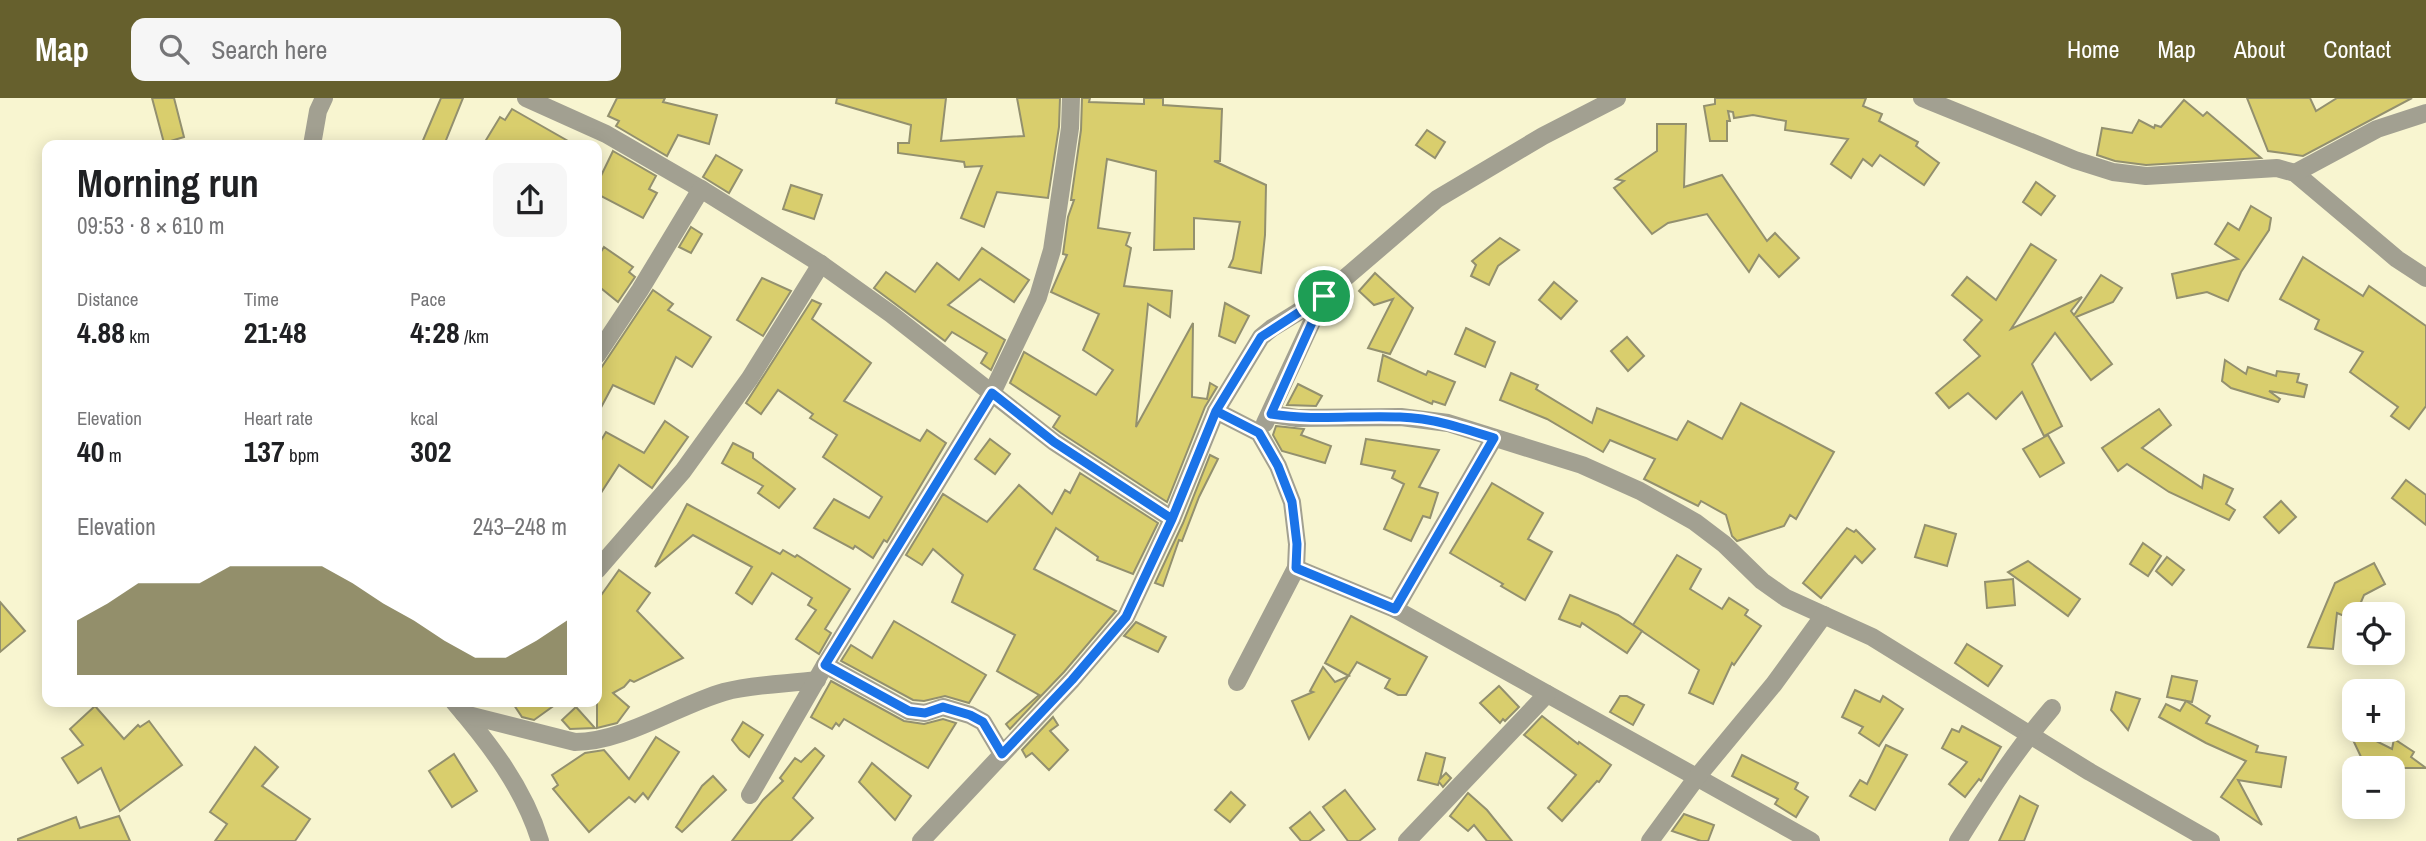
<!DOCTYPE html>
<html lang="en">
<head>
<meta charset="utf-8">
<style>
	body { margin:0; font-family:"Archivo Narrow",sans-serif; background:#f6f6f6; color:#202124; height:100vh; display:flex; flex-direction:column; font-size:26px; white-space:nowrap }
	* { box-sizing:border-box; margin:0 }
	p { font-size:23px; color:#757577 }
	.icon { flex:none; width:38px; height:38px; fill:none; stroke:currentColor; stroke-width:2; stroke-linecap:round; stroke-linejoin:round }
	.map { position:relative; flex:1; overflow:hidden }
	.side { position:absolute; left:42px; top:42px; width:560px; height:567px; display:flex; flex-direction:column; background:#fff; border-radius:14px; box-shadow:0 4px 18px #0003 }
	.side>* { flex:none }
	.controls { position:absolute; left:2342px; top:504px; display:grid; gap:14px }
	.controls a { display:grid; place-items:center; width:63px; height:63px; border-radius:14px; background:#fff; box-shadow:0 4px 18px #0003; font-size:35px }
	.pin { position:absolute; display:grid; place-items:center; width:60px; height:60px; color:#fff; margin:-30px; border:4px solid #fff; border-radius:50%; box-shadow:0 2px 7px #0007 }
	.round { display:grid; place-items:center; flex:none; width:74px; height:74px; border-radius:14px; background:#f6f6f6 }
	.head { display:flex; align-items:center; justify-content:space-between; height:119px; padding:0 35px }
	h1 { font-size:38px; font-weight:800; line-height:52px }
	.metrics { display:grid; grid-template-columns:repeat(3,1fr); gap:10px; height:119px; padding:7px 35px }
	.metrics div { display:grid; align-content:center }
	.metrics b { font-size:30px; font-weight:800 }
	.metrics small { font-size:19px; font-weight:400 }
	.metrics p { font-size:19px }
	.chart { height:196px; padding:14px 35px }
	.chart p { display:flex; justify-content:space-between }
	.chart svg { width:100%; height:126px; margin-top:7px; fill:#66602d; opacity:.7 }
	header { display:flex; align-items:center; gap:42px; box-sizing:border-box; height:98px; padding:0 35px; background:#66602d; color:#fff }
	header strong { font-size:33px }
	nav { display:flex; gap:38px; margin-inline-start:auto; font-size:24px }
	.search { width:490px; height:63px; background:#f6f6f6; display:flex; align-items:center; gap:18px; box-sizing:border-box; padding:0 24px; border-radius:14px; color:#757577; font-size:26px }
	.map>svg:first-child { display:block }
	.building { fill:#d9ce6d; stroke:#93906e; stroke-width:2 }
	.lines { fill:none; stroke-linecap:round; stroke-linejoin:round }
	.minor { stroke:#a2a091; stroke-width:18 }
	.route-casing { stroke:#fff; stroke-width:14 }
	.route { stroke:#1a73e8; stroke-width:9 }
</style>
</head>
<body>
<header>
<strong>Map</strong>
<div class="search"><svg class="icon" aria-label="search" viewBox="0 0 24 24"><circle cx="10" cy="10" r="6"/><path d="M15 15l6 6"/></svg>Search here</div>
<nav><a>Home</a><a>Map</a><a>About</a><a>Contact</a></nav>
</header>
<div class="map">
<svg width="2426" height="743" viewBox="0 0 2426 743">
	<rect width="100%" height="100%" fill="#f8f5d0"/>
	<g class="building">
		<polygon points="152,0 174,0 184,39 164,45"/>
		<polygon points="441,0 463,0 444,47 421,47"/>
		<polygon points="617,0 665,0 663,4 717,17 709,46 678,37 667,58 616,28 619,23 608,18"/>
		<polygon points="837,0 946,0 941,43 1024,38 1017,0 1060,0 1059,29 1048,100 997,94 984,129 961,120 982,68 965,69 964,64 898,55 898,45 909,45 911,27 836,5"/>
		<polygon points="1082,0 1090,0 1089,4 1144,6 1144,0 1163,0 1163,7 1222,11 1220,63 1214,63 1266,87 1265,137 1261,175 1229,169 1233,161 1240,124 1194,120 1194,151 1154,152 1156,73 1107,61 1098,130 1130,135 1126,147 1131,150 1124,188 1172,193 1170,219 1148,206 1136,329 1193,225 1192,299 1207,301 1210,285 1217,289 1205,309 1167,404 1061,335 1053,329 1060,318 1010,285 1024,254 1096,297 1113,272 1083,252 1099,216 1051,194 1067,157 1063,156 1068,119 1074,102 1071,102 1081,32"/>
		<polygon points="1715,0 1866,0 1863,8 1882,16 1879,23 1918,44 1916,48 1939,65 1924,87 1880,57 1872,68 1863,61 1851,80 1831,66 1848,41 1785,32 1786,23 1753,17 1734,20 1733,14 1728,13 1730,23 1727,23 1727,43 1710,43 1704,8 1715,6"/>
		<polygon points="2247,0 2310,0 2316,13 2337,0 2412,0 2303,58 2268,53"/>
		<polygon points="2184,2 2203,18 2207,14 2261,60 2146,67 2115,63 2097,57 2102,30 2132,35 2139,22 2154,30 2155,27 2161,29"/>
		<polygon points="512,11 575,47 483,47 500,19 505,22"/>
		<polygon points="1657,26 1686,26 1684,89 1722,77 1767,143 1775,135 1799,160 1779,179 1759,157 1749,174 1707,116 1668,125 1652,136 1614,90 1624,83 1616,81 1657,53"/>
		<polygon points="1427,32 1445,44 1435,60 1416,47"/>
		<polygon points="613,53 656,78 649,91 657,95 643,120 597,96 597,86"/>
		<polygon points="716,57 742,72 729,95 703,79"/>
		<polygon points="2036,84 2055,98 2041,117 2023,104"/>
		<polygon points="791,87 822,97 814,121 783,111"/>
		<polygon points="2251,108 2271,120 2269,132 2241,174 2228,203 2207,194 2177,200 2172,176 2238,161 2215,146 2228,125 2239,132"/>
		<polygon points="691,129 702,136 691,155 679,149"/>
		<polygon points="1500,140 1519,152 1498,168 1489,187 1471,178 1476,167 1472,163"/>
		<polygon points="2031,146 2056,162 2011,231 2082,199 2071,213 2074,217 2101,177 2122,190 2113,204 2076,219 2112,266 2091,282 2055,235 2032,266 2062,328 2044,338 2022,294 1996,321 1968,295 1949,310 1936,295 1980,258 1964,242 1982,222 1952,197 1967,179 1996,202"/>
		<polygon points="604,149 633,169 629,174 635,179 618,204 597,187 597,160"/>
		<polygon points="982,150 1029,182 1014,204 980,181 948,207 1005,242 991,272 981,265 987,255 952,234 945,243 874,190 886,174 915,194 937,165 959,182"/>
		<polygon points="2303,159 2363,198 2369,188 2426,228 2426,308 2409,331 2391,318 2398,309 2350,274 2363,254 2315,231 2319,222 2280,201"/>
		<polygon points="1375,175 1413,210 1390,256 1368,250 1393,201 1374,207 1359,193"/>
		<polygon points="762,180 791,193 763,238 737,222"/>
		<polygon points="1554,184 1577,203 1561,221 1539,202"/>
		<polygon points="653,192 673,206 668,212 711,239 692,269 676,259 654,306 613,287 597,317 597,276"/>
		<polygon points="812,202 821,206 812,221 871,265 844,303 920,343 927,332 946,345 887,444 884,442 873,460 855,448 853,451 814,430 834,401 869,420 882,399 823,359 837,337 810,320 813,316 778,292 761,316 746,305"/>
		<polygon points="1225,205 1249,218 1235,245 1219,238"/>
		<polygon points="1466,230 1495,244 1485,269 1455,256"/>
		<polygon points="1627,239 1644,258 1628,273 1611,253"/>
		<polygon points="1383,257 1426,277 1428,273 1455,284 1445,307 1433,303 1432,306 1378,283"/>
		<polygon points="2225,262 2246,276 2248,269 2276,278 2277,273 2299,276 2297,284 2307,287 2304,299 2269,293 2280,301 2278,304 2231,290 2222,283"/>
		<polygon points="1511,275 1538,287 1536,291 1592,325 1597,310 1677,342 1688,323 1722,341 1741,305 1834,354 1796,421 1790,417 1784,428 1737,443 1732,438 1726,417 1701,403 1698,408 1644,381 1655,361 1610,342 1603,354 1547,321 1500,302"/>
		<polygon points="1298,286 1322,298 1316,308 1287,307"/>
		<polygon points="2159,311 2171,327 2142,350 2202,390 2204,377 2233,391 2226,406 2235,412 2229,422 2169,394 2127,366 2118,373 2102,350"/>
		<polygon points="665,323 688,339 652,390 619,367 597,401 597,349 606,334 644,355"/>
		<polygon points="1276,328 1304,331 1301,337 1331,348 1325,365 1282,353 1273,337"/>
		<polygon points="2048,337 2064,365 2040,379 2023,351"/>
		<polygon points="990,341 1010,356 995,376 975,361"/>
		<polygon points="1366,341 1439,352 1419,389 1438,395 1430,420 1423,418 1411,443 1384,431 1404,386 1392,380 1395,373 1361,366"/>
		<polygon points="733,345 753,355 753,360 795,391 779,410 758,395 763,388 722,365"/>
		<polygon points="1210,357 1218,361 1199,399 1182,443 1179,442 1163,488 1155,485 1183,425"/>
		<polygon points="1080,375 1158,425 1133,476 1097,462 1098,459 1056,430 1034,471 1116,513 1064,574 1041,598 1039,597 1040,599 1010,631 1006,626 1039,597 997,573 1015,537 952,504 963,477 933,451 922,467 906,457 943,396 987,424 1019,387 1052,416 1065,392 1070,395"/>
		<polygon points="2406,382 2426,397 2426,427 2392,400"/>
		<polygon points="1492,385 1543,415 1528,441 1552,454 1525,502 1501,488 1503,486 1450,455"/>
		<polygon points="2281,403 2296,419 2279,435 2264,419"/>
		<polygon points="687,406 780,456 783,452 795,459 797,457 850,491 825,531 831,535 819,556 796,541 816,512 808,507 812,500 772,475 752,506 736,495 752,469 693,437 655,469"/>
		<polygon points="1925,427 1956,436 1947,468 1915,459"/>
		<polygon points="1847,430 1854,434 1856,432 1875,451 1862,465 1855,458 1821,500 1803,485"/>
		<polygon points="2143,445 2161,458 2148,478 2130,466"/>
		<polygon points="1677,457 1701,471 1690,491 1722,511 1729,500 1748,512 1745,517 1761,528 1734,567 1732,565 1713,606 1689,595 1699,572 1633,527"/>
		<polygon points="2167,459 2184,472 2172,487 2156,473"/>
		<polygon points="2028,463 2080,501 2068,518 2008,474"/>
		<polygon points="2374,465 2385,486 2364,497 2356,516 2354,516 2354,522 2337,515 2333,551 2308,549 2335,485"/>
		<polygon points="619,472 650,495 637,513 683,560 634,584 630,582 624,589 613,595 629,609 617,625 597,630 597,503"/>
		<polygon points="2013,481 2015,507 1987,510 1985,484"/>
		<polygon points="1570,497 1618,517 1642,533 1627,555 1582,525 1580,529 1559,521"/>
		<polygon points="0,504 25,533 0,554"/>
		<polygon points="1351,518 1427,559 1406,597 1398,597 1385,590 1390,581 1357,564 1309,641 1292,603 1313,594 1310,593 1323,569 1335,584 1349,578 1325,565"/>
		<polygon points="894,523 986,577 969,605 945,598 924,603 913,602 841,563 851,547 872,560"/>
		<polygon points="1136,524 1166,539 1158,554 1124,538"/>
		<polygon points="1967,546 2002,568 1988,588 1955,565"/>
		<polygon points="2172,578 2197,583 2192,604 2167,599"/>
		<polygon points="831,583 904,623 924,626 943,621 956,625 928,670 844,621 839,628 836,625 832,631 811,619"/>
		<polygon points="1499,588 1519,609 1505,623 1503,621 1500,625 1480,605"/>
		<polygon points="1855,592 1880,604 1883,598 1903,611 1879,648 1859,635 1863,629 1842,619"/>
		<polygon points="2116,594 2140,601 2128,632 2111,612"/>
		<polygon points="1620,598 1627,598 1644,607 1633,627 1610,614"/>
		<polygon points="2186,603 2210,618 2206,625 2258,648 2256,654 2286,659 2281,689 2238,682 2262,727 2221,699 2246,663 2206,645 2159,619 2166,606 2180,613"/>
		<polygon points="512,604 559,604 534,622 522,619"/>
		<polygon points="95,608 124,641 138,627 140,629 149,623 182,667 120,713 101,670 78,685 62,660 83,647 70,631"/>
		<polygon points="576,609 595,630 570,631 562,622"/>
		<polygon points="1542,618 1578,646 1579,644 1611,667 1599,684 1597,683 1562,723 1548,710 1576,677 1524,637"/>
		<polygon points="1053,619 1058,627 1050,633 1068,652 1049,672 1032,655 1026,659 1022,652"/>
		<polygon points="743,624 763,637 749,659 740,652 732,642"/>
		<polygon points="2345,625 2354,632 2392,651 2394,641 2414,654 2411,659 2426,670 2403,670 2392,686 2392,670 2350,670 2362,661"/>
		<polygon points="1962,628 2001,649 1981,683 1979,681 1965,699 1949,686 1967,664 1942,650 1952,631 1959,634"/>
		<polygon points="656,639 679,654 648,701 643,695 635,704 629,699 589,734 553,691 558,687 552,677 585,655 604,652 629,681"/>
		<polygon points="1886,647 1907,657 1875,712 1850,698 1860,682 1867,686"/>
		<polygon points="255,649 278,669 262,688 310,721 295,743 215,743 227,726 210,714"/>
		<polygon points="815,650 824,658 793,700 813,720 791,743 732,743 763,702 783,683 780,680 795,660 801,664"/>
		<polygon points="1426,655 1445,660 1440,681 1446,675 1451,680 1443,689 1439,684 1438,687 1418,682"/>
		<polygon points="454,656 477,693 452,709 429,673"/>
		<polygon points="1742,657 1798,685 1795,691 1808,699 1796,719 1775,706 1778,701 1732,678"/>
		<polygon points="872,665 911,698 895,722 859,684"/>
		<polygon points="713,678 726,692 682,734 676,729 702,688"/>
		<polygon points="1345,692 1375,731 1359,743 1348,743 1323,709"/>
		<polygon points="1231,694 1245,707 1230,724 1215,712"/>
		<polygon points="1468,695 1487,712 1512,743 1487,743 1474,727 1468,733 1450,718"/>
		<polygon points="2020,698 2038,708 2024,743 1999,743"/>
		<polygon points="1310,714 1324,732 1309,743 1301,743 1290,730"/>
		<polygon points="1684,716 1714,727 1708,743 1701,743 1672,733"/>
		<polygon points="119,718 130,743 18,743 18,741 76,719 80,730"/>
	</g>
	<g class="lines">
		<g class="minor">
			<polyline points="526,0 606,36 701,91 821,166 891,216 1054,344 1172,421"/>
			<polyline points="1922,0 2075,62 2113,74 2146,78 2277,70 2295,75 2397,161 2426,180"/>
			<polyline points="312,47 318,13 324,0"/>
			<polyline points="2295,75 2377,31 2426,15"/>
			<polyline points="597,257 640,192 701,91"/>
			<polyline points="1216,313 1259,335 1278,368 1292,404 1297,446 1296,470 1237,584"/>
			<polyline points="1271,316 1297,320 1401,319 1448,325 1582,367 1640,393 1695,424 1724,446 1762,483 1786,500 1872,539 2090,674 2211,743"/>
			<polyline points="1265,325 1324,198"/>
			<polyline points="1296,470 1395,511 1811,743"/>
			<polyline points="597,472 683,373 750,280 821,166"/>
			<polyline points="1395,511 1494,340"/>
			<polyline points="825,567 909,613 925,615 943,609 970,617 983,624 1002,656"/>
			<path d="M454 604C489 645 524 690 540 743"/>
			<path d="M464 616 575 644C624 644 676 608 724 594 753 586 787 586 817 582"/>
			<polyline points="750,697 825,567 992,295 1038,199 1052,152 1070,30 1071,0"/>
			<polyline points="921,743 1072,582 1126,519 1172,421 1216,313 1261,239 1272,230 1324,198 1437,101 1543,38 1617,0"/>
			<polyline points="1407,743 1547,596"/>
			<polyline points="1650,743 1697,679 1774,586 1824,517"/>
			<path d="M1958 743C1987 697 2016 652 2052 610"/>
		</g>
	</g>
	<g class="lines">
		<g class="route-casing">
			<path id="route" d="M1324 198 1261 239 1216 313 1172 421 1126 519 1072 582 1002 656 983 624 970 617 943 609 925 615 909 613 825 567 992 295 1054 344 1172 421 1216 313 1259 335 1278 368 1292 404 1297 446 1296 470 1395 511 1494 340C1463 330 1433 320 1400 319 1357 317 1314 323 1271 316L1324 198"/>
		</g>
		<use href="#route" class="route"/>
	</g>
</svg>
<div class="controls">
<a><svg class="icon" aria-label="locate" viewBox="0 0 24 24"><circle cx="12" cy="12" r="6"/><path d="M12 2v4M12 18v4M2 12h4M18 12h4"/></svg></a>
<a>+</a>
<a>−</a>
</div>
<div class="pin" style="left:1324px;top:198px;background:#1e9e55"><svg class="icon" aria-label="arrive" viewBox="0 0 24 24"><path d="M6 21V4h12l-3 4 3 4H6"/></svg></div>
<section class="side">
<div class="head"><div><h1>Morning run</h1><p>09:53 · 8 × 610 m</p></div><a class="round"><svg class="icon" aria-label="share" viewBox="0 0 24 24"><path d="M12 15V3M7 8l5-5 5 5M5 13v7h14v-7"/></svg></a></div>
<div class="metrics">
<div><p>Distance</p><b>4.88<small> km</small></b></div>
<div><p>Time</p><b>21:48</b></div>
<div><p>Pace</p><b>4:28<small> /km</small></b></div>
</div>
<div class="metrics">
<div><p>Elevation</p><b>40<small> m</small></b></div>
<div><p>Heart rate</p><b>137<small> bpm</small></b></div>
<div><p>kcal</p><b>302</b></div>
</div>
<div class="chart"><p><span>Elevation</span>243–248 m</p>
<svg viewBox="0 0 160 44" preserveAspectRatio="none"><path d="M0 44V25L10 19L20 12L30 12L40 12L50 6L60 6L70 6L80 6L90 12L100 19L110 25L120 32L130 38L140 38L150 32L160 25V44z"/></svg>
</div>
</section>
</div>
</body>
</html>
